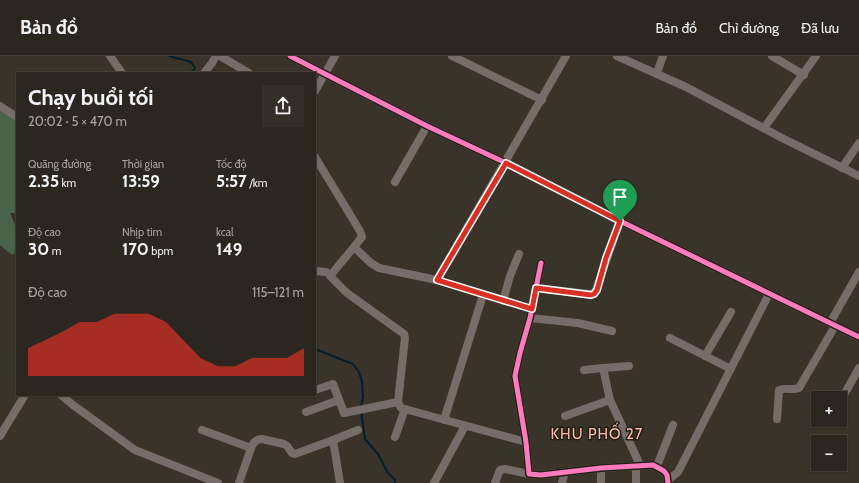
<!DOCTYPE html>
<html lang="vi">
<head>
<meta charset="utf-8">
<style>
	body { margin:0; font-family:Cabin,sans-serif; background:#332e28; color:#f1f3f6; height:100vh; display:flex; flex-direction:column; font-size:15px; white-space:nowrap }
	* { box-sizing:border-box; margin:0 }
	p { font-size:13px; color:#a6a5a4 }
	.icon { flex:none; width:22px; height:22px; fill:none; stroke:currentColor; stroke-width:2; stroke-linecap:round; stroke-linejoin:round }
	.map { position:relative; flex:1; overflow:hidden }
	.details { position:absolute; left:16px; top:16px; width:300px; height:324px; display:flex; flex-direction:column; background:#2b261f; border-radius:0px; box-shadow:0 1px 3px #0004,0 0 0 1px #47433d }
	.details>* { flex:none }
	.controls { position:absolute; left:811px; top:335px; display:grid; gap:8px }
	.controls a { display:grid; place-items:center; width:36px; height:36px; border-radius:0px; background:#2b261f; box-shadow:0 1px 3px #0004,0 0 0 1px #47433d; font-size:20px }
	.pin { position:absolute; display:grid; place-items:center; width:34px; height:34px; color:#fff; margin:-41px -17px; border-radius:50% 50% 50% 0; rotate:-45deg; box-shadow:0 0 4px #0007 }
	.pin .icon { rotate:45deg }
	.round { display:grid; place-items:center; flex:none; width:42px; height:42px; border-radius:0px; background:#332e28 }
	.headline { display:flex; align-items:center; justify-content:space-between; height:68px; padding:0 12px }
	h1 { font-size:22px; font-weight:700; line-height:30px }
	.metrics { display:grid; grid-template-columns:repeat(3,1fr); gap:6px; height:68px; padding:4px 12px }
	.metrics div { display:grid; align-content:center }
	.metrics b { font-size:17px; font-weight:700 }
	.metrics small { font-size:11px; font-weight:400 }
	.metrics p { font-size:11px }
	.chart { height:112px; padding:8px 12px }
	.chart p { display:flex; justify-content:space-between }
	.chart svg { width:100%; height:72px; margin-top:4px; fill:#d93025; opacity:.7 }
	header { display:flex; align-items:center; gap:24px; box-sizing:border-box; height:56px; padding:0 20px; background:#2b261f; border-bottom:1px solid #47433d }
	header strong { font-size:19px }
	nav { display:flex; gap:22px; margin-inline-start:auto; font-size:14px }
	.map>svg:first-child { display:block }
	.green { fill:#496348 }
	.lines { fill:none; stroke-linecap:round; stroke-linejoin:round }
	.stream { stroke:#051e2d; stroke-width:2 }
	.street { stroke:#766d6a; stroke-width:8 }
	.cycleway-casing { stroke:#221e16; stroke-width:8 }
	.cycleway { stroke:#fd7abc; stroke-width:5 }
	.route-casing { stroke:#fff; stroke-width:8 }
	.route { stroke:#d93025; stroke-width:5 }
	.labels { text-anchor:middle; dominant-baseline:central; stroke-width:3; stroke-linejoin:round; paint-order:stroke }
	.quarter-label { font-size:15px; letter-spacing:1px; fill:#febdaa; stroke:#221e16 }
</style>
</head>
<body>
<header>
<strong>Bản đồ</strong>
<nav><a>Bản đồ</a><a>Chỉ đường</a><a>Đã lưu</a></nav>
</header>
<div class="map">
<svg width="859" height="427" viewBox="0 0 859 427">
	<rect width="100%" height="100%" fill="#393329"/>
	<polygon class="green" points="0,53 17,64 17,157 10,157 17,174 17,196 12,199 0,189"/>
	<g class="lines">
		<g class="stream">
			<polyline points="169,0 191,6 195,12 191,17"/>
			<polyline points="315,293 353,308 359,316 362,326 363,341 361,351"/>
			<polyline points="361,355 365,383 378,398 388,417 395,424 395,427"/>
		</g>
		<g class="street">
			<polyline points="110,0 122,17"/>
			<polyline points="220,0 249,17"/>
			<polyline points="290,0 427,70 506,107 620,165 859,281"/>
			<polyline points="452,0 542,44"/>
			<polyline points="617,0 686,31 784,83 859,120"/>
			<polyline points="772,0 804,19"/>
			<polyline points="204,17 212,7 216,0"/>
			<polyline points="657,17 663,0"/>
			<polyline points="315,35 335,0"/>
			<polyline points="0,50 17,61"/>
			<polyline points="764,72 816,0"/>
			<polyline points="315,101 360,175 362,181 354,191 371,207 379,212 437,224 532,253"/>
			<polyline points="842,112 859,87"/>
			<polyline points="395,126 427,70"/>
			<polyline points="354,191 330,220 347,237 404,278 405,282 398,346 401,352 526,386"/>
			<polyline points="541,207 530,262 520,297 515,320 526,386 529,418 541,419 601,412 653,409 664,415 667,419 668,427"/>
			<polyline points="315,215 326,216"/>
			<polyline points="437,224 566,0"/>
			<polyline points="536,232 589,238 595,237 620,165"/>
			<polyline points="503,245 510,220 519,198"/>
			<polyline points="530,262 578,267 612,275"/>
			<polyline points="830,267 859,216"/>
			<polyline points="670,282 731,313"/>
			<polyline points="705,300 731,256"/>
			<polyline points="603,312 629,310"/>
			<polyline points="584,314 603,312 610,344"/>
			<polyline points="315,334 333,328 344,357 398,346"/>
			<polyline points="845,337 859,312"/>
			<polyline points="61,339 73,349 135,394 218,427"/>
			<polyline points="306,356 339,344"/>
			<polyline points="565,360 610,344 640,409"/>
			<path d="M777 363 779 334C785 331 792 335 799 332L835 270"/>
			<polyline points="444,364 483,239"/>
			<polyline points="202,374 251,392 239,427"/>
			<polyline points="0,380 25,339"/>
			<polyline points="395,381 405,353"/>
			<polyline points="333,384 358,374"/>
			<path d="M251 392C253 387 256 383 262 383L284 388 287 390 292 397 295 398 333 384 340 427"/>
			<polyline points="636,409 636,427"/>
			<polyline points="657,410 673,369"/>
			<polyline points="601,412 601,427"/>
			<polyline points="668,424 678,416 769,238"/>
			<polyline points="434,427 465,370"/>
			<polyline points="495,427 500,414 505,413 529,418"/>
			<polyline points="562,427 565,416"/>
		</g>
		<g class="cycleway-casing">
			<g id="cycleway">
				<polyline points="290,0 427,70 506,107 620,165 859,281"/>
				<polyline points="541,207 530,262 520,297 515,320 526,386 529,418 541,419 601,412 653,409 664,415 667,419 668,427"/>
			</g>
		</g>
		<use href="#cycleway" class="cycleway"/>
	</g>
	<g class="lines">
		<g class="route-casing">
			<polygon id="route" points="506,107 620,165 606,202 597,234 594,238 591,239 536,232 532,253 437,224"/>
		</g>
		<use href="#route" class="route"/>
	</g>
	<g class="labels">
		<g class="quarter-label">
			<text x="597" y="378">KHU PHỐ 27</text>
		</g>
	</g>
</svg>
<div class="controls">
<a>+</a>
<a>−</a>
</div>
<div class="pin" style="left:620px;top:165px;background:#1e9e55"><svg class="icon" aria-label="arrive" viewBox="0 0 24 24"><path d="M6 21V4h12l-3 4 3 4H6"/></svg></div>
<section class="details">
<div class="headline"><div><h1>Chạy buổi tối</h1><p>20:02 · 5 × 470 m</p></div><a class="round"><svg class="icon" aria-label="share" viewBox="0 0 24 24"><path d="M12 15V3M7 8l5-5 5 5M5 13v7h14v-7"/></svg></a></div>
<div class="metrics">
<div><p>Quãng đường</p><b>2.35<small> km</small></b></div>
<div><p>Thời gian</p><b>13:59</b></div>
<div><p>Tốc độ</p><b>5:57<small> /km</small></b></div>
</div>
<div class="metrics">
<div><p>Độ cao</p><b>30<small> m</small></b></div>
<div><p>Nhịp tim</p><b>170<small> bpm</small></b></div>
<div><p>kcal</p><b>149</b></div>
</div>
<div class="chart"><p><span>Độ cao</span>115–121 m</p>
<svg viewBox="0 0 160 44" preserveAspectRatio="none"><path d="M0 44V27L10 22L20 17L30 11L40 11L50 6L60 6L70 6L80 11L90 22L100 33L110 38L120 38L130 33L140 33L150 33L160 27V44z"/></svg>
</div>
</section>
</div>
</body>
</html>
